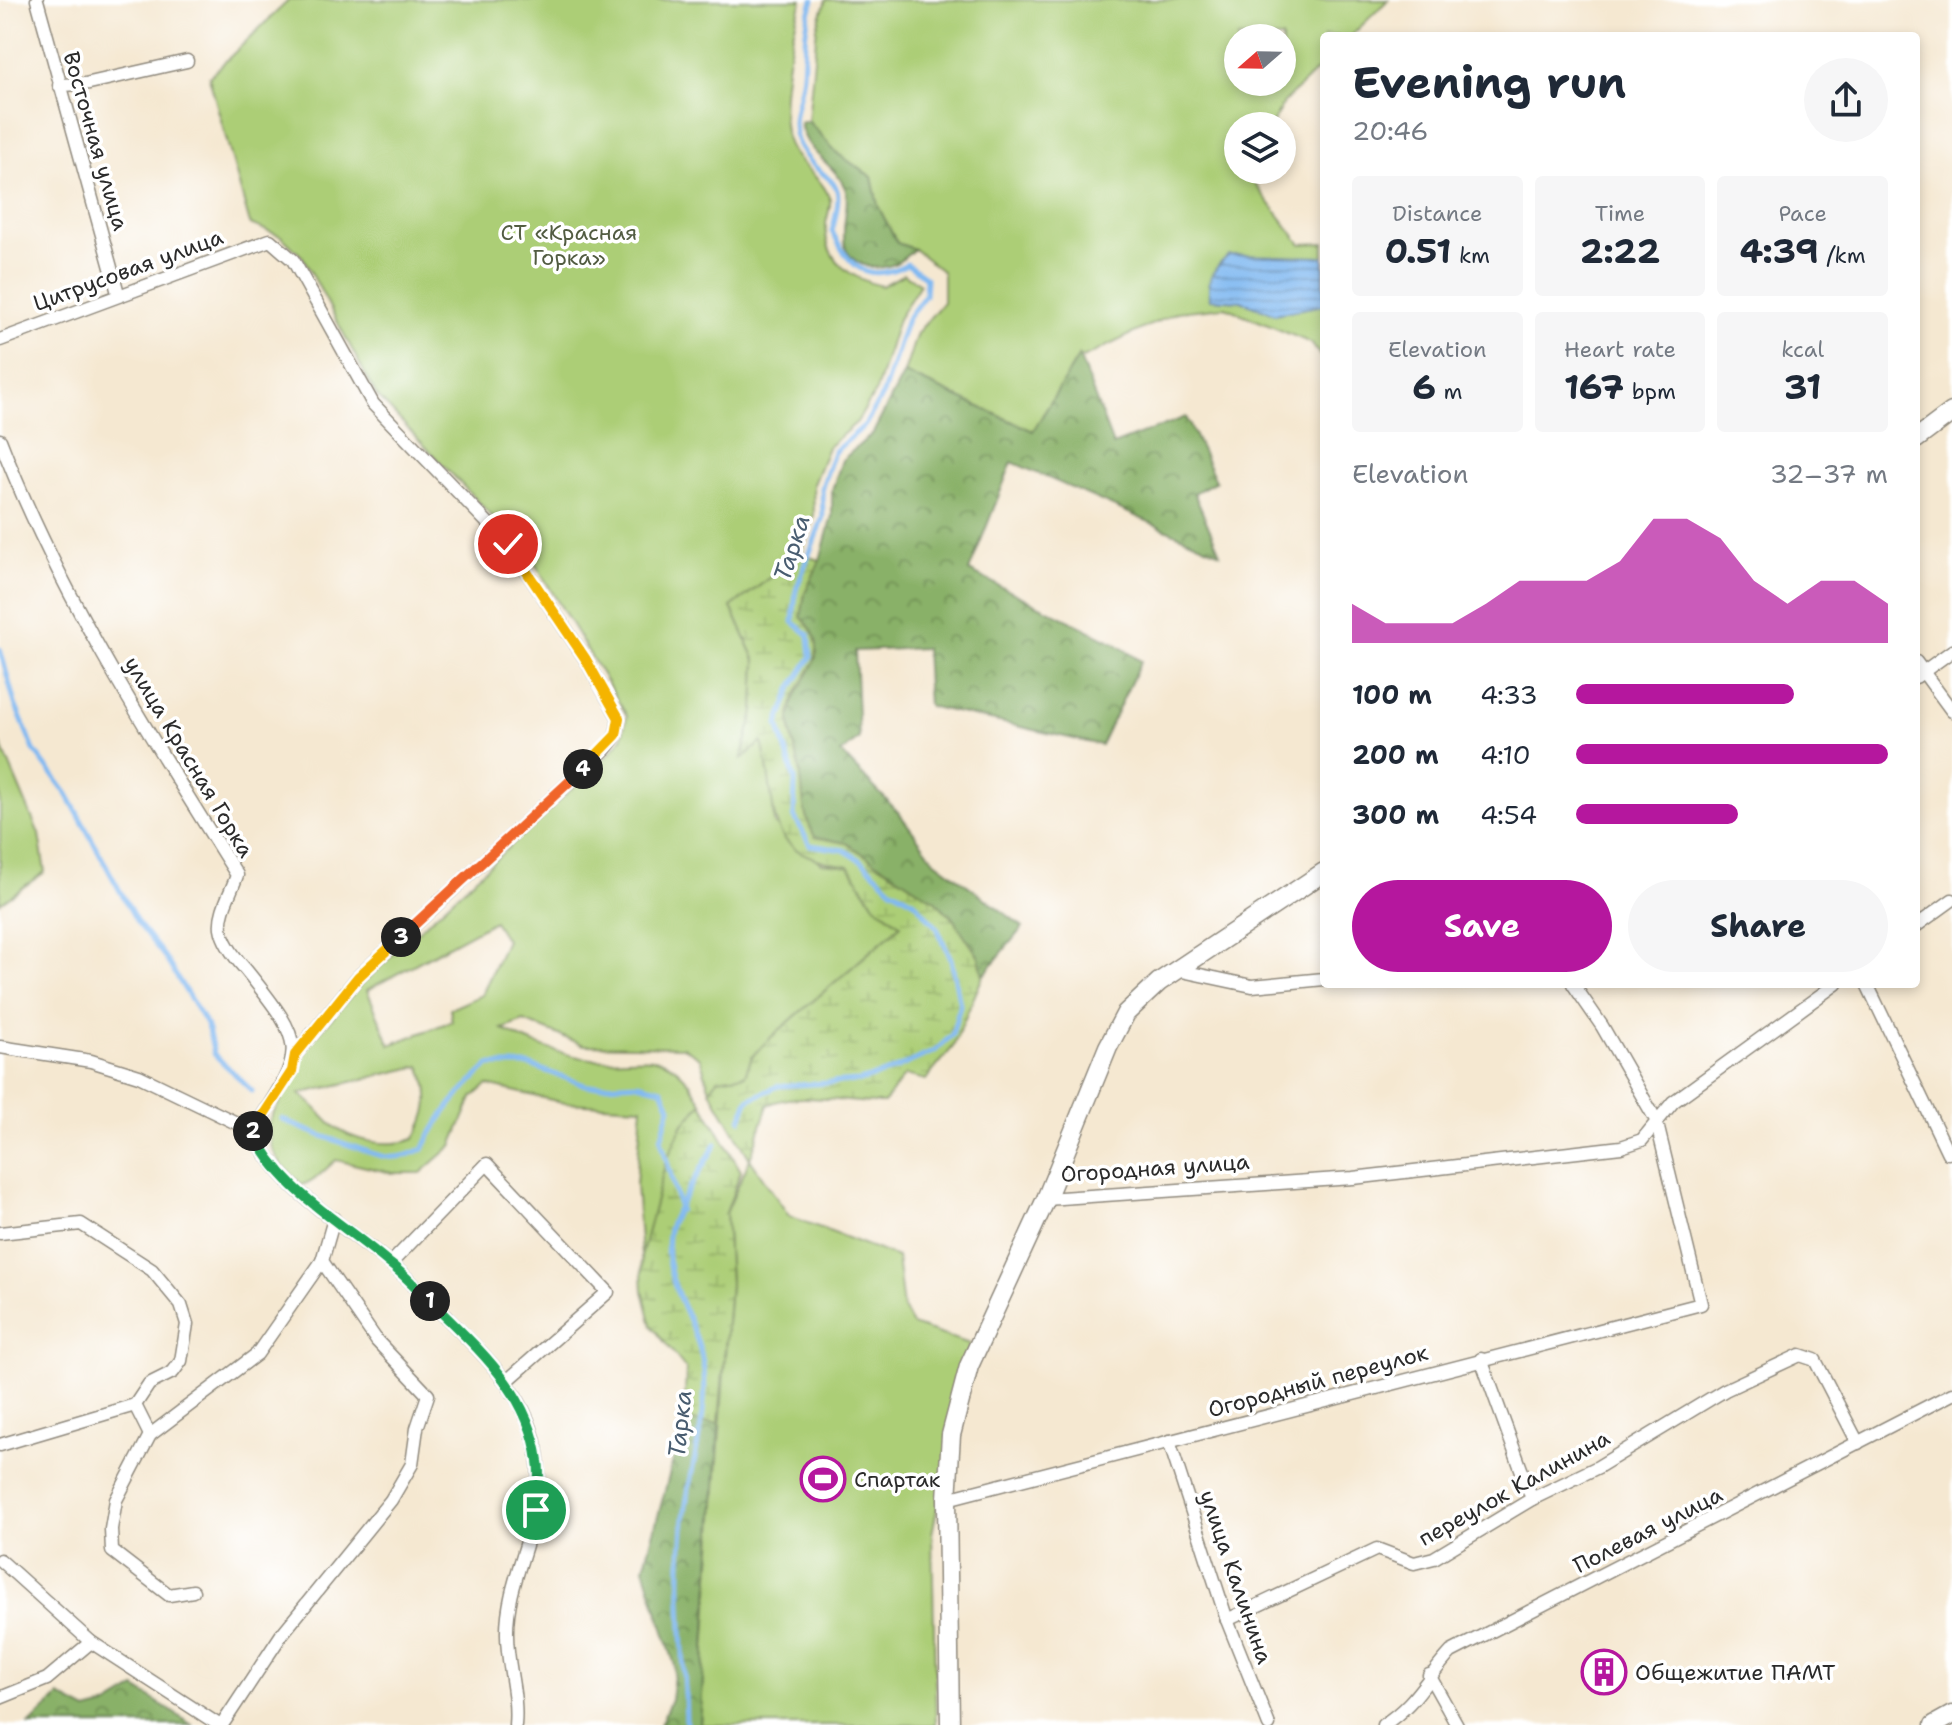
<!DOCTYPE html>
<html lang="en">
<head>
<meta charset="utf-8">
<style>
	body { margin:0; font-family:"Shantell Sans",sans-serif; background:#f6f6f7; color:#1f2937; height:100vh; display:flex; flex-direction:column; font-size:30px; white-space:nowrap }
	* { box-sizing:border-box; margin:0 }
	p { font-size:26px; color:#747a83 }
	.icon { flex:none; width:44px; height:44px; fill:none; stroke:currentColor; stroke-width:2; stroke-linecap:round; stroke-linejoin:round }
	.map { position:relative; flex:1; overflow:hidden }
	.details { position:absolute; left:1320px; top:32px; width:600px; height:956px; display:flex; flex-direction:column; background:#fff; border-radius:8px; box-shadow:0 4px 12px #0003 }
	.details>* { flex:none }
	.needle { width:52px; rotate:250deg }
	.buttons { position:absolute; left:1224px; top:24px; display:grid; gap:16px }
	.buttons a { display:grid; place-items:center; width:72px; height:72px; border-radius:50%; background:#fff; box-shadow:0 4px 12px #0003; font-size:40px }
	.pin { position:absolute; display:grid; place-items:center; width:68px; height:68px; color:#fff; margin:-34px; border:4px solid #fff; border-radius:50%; box-shadow:0 2px 8px #0007 }
	.km { position:absolute; width:40px; height:40px; margin:-20px; border-radius:50%; background:#222; color:#fff; font-size:22px; line-height:40px; text-align:center }
	.round { display:grid; place-items:center; flex:none; width:84px; height:84px; border-radius:42px; background:#f6f6f7 }
	.headline { display:flex; align-items:center; justify-content:space-between; height:136px; padding:0 32px }
	h1 { font-size:44px; font-weight:700; line-height:60px }
	.metrics { display:grid; grid-template-columns:repeat(3,1fr); gap:12px; height:136px; padding:8px 32px }
	.metrics div { display:grid; align-content:center; border-radius:8px; background:#f6f6f7; text-align:center }
	.metrics b { font-size:34px; font-weight:700 }
	.metrics small { font-size:22px; font-weight:400 }
	.metrics p { font-size:22px }
	.chart { height:224px; padding:16px 32px }
	.chart p { display:flex; justify-content:space-between }
	.chart svg { width:100%; height:144px; margin-top:8px; fill:#b5179e; opacity:.7 }
	.primary-button { display:flex; gap:16px; margin-top:auto; padding:16px 32px }
	.primary-button a { flex:1; height:92px; border-radius:48px; background:#b5179e; color:#fff; font-size:32px; font-weight:700; line-height:92px; text-align:center }
	.primary-button a+a { background:#f6f6f7; color:#1f2937 }
	ul { padding:0 32px; list-style:none; font-size:26px }
	li { display:grid; grid-template-columns:128px 96px 1fr; align-items:center; height:60px }
	li i { height:20px; border-radius:10px; background:#b5179e }
	.map>svg:first-child { display:block }
	.green { fill:#acce76; stroke:#6c7c50; stroke-width:2; fill-rule:evenodd }
	.forest { fill:url(#forest-crowns); stroke:#5a6e49; stroke-width:2 }
	.wetland { fill:url(#wetland-marsh); stroke:#6c7c50; stroke-width:2 }
	.water { fill:url(#water-rules); stroke:#56728e; stroke-width:2 }
	.lines { fill:none; stroke-linecap:round; stroke-linejoin:round }
	.stream { stroke:#81b9f1; stroke-width:5 }
	.street-casing { stroke:#908a7e; stroke-width:15 }
	.secondary-casing { stroke:#908a7e; stroke-width:21 }
	.street { stroke:#fff; stroke-width:12 }
	.secondary { stroke:#fff; stroke-width:18 }
	.split-1-casing { stroke:#fff; stroke-width:16 }
	.split-2-casing { stroke:#fff; stroke-width:16 }
	.split-3-casing { stroke:#fff; stroke-width:16 }
	.split-4-casing { stroke:#fff; stroke-width:16 }
	.split-5-casing { stroke:#fff; stroke-width:16 }
	.split-1 { stroke:#22a559; stroke-width:10 }
	.split-2 { stroke:#22a559; stroke-width:10 }
	.split-3 { stroke:#f5b400; stroke-width:10 }
	.split-4 { stroke:#f0652b; stroke-width:10 }
	.split-5 { stroke:#f5b400; stroke-width:10 }
	.labels { text-anchor:middle; dominant-baseline:central; stroke-width:7; stroke-linejoin:round; paint-order:stroke }
	.street-label { font-size:22px; fill:#2b2b2b; stroke:#fff }
	.park-label { font-size:22px; fill:#525c42; stroke:#fff }
	.poi-label { font-size:22px; fill:#2b2b2b; stroke:#fff; text-anchor:start }
	.water-label { font-size:24px; font-style:italic; fill:#495d70; stroke:#fff }
</style>
</head>
<body>
<div class="map">
<svg width="1952" height="1725" viewBox="0 0 1952 1725">
	<defs>
		<pattern id="forest-crowns" width="20" height="18" patternUnits="userSpaceOnUse" patternTransform="scale(2)"><rect width="20" height="18" fill="#89b167"/><path d="M2 6a3 3 0 1 1 6 0M12 15a3 3 0 1 1 6 0" fill="none" stroke="#709055"/></pattern>
		<pattern id="wetland-marsh" width="20" height="14" patternUnits="userSpaceOnUse" patternTransform="scale(2)"><rect width="20" height="14" fill="#acce76"/><path d="M1 5h8M5 5V1M11 12h8M15 12V8" fill="none" stroke="#94b166"/></pattern>
		<pattern id="water-rules" width="6" height="5" patternUnits="userSpaceOnUse" patternTransform="scale(2)"><rect width="6" height="5" fill="#81b9f1"/><path d="M0 2.5h6" fill="none" stroke="#6a97c3"/></pattern>
	</defs>
	<rect width="100%" height="100%" fill="#fff"/>
	<filter id="ink" filterUnits="userSpaceOnUse"><feTurbulence type="fractalNoise" baseFrequency=".0125" numOctaves="2"/><feDisplacementMap in="SourceGraphic" scale="16" xChannelSelector="R" yChannelSelector="G"/><feConvolveMatrix kernelMatrix="1 2 1 2 8 2 1 2 1" color-interpolation-filters="sRGB"/></filter>
	<filter id="wash" filterUnits="userSpaceOnUse"><feTurbulence type="fractalNoise" baseFrequency=".006" numOctaves="4" result="noise"/><feDisplacementMap in="SourceGraphic" scale="32" xChannelSelector="R" yChannelSelector="G"/><feGaussianBlur stdDeviation="1.8" result="paint"/><feColorMatrix in="noise" values="0 0 0 0 0 0 0 0 0 0 0 0 0 0 0 0 0 1.4 0 .05"/><feComposite in="paint" operator="in"/></filter>
	<g filter="url(#wash)">
		<rect width="100%" height="100%" fill="#f5e8d1"/>
		<g class="green">
			<path d="M289 0H802C792 33 772 121 792 151 802 167 826 182 830 200 831 208 827 216 826 224 823 260 851 279 882 286L904 274 920 284 898 319 876 391 857 422 828 447 813 484 814 515 801 555 731 607 756 661 754 712 742 757 762 741 772 780 774 824 822 863 849 866 874 904 901 925 768 1040 752 1057 745 1075 718 1080 710 1090 700 1058 683 1047 584 1045 524 1021 502 1029C524 1041 554 1052 579 1057 637 1069 666 1034 702 1103L682 1126 641 1257 636 1184 642 1107 565 1103 487 1085 472 1098 452 1146 421 1173H392L336 1160 314 1180 302 1185 281 1164 272 1149 268 1123 295 1075 300 1055 360 985 609 754 622 738 627 716 531 557 376 395 303 257 281 236 250 224 209 77ZM494 921 506 940 482 995 450 1009 452 1021 390 1045 367 990ZM420 1066C433 1092 430 1115 414 1139 389 1148 352 1142 331 1124 319 1113 313 1102 299 1094Z"/>
			<path d="M826 0H1388L1351 36H1324V63L1283 103 1271 126H1238V170H1248L1247 174 1301 244 1324 243V361L1311 343 1225 307 1177 312 1083 358 1079 356 1033 431 904 373 917 333 943 302V272L914 249 897 243 878 206 872 177 838 154 808 121 817 27ZM1238 38H1282V82H1238Z"/>
			<polygon points="0,742 39,834 45,872 0,903"/>
			<polygon points="750,1159 789,1216 897,1257 903,1308 912,1325 970,1344 932,1534 936,1725 700,1725 730,1283 726,1213"/>
		</g>
		<g class="forest">
			<path d="M808 121 838 154 872 177 878 206 897 243 914 249C902 261 889 270 871 267 824 257 854 210 845 188 834 162 806 155 800 123Z"/>
			<path d="M1079 356 1113 445 1186 417 1216 481 1194 493 1220 553 1012 462 969 571 1113 642 1141 661 1101 745 928 706 925 648 855 651 859 738 841 753 899 813 934 860 1023 927 983 976 979 957 951 916 934 900 846 843 815 837C802 813 804 804 801 778 799 757 789 739 790 717 794 675 841 657 801 617L805 593 820 560 832 516V490L842 460 873 433 904 373 1033 431Z"/>
			<polygon points="684,1420 719,1424 700,1725 660,1725 671,1699 675,1666 644,1568"/>
			<polygon points="136,1688 192,1725 29,1725 59,1696 87,1711 106,1706"/>
		</g>
		<g class="wetland">
			<path d="M801 555 820 560 805 593 801 617C841 659 794 673 790 717 789 739 799 756 801 778 804 804 802 813 815 837L846 843 934 900 951 916 979 957 983 976 953 1047 926 1080 905 1075 884 1103C849 1104 796 1090 768 1105L750 1159 710 1090 718 1079 745 1075 752 1057 768 1040 901 925 874 904 849 866C756 853 781 814 762 742L742 759 754 712 756 661 731 607Z"/>
			<polygon points="702,1103 741,1171 726,1213 730,1283 719,1424 684,1420 686,1369 652,1326 643,1291 641,1257 666,1161 682,1126"/>
		</g>
		<path class="water" d="M1229 255 1324 257V305L1275 314 1241 301 1210 299C1206 279 1214 268 1229 255Z"/>
		<g class="lines">
			<g class="stream">
				<polyline points="0,649 15,704 34,750 67,794 137,922 164,956 207,1026 214,1054 252,1091"/>
				<path d="M282 1119C304 1131 323 1136 346 1144 380 1155 388 1165 423 1149 440 1114 461 1091 489 1065H529L588 1086 638 1083 662 1089 670 1107 661 1139 680 1210"/>
				<path d="M741 1120 748 1100 778 1086 860 1081 888 1072 935 1051 952 1035 960 1005 951 959 937 928 915 902 892 889 862 861 844 850 810 845 794 816 795 780 778 724 792 687 811 657 809 635 793 622 796 590 823 517 822 487 834 452 865 425 883 394 907 319 925 295 926 278 907 264C867 285 849 267 832 231 850 167 824 190 800 147 786 122 801 99 803 74 805 47 804 26 813 0"/>
				<path d="M686 1725C685 1657 676 1587 684 1519 689 1470 711 1412 703 1363 695 1316 659 1280 669 1229 673 1211 705 1164 716 1144"/>
			</g>
		</g>
	</g>
	<g filter="url(#ink)">
		<g class="lines">
			<g class="street-casing">
				<g id="street">
					<polyline points="37,0 118,293"/>
					<polyline points="59,85 85,84 187,61"/>
					<polyline points="0,340 270,240 293,260 373,404 508,544 585,658 619,718 616,735 605,749 358,977 295,1055"/>
					<path d="M0 440C59 594 149 735 237 875 232 891 219 911 221 928 223 942 237 960 246 970 309 1048 305 1050 253 1131"/>
					<polyline points="1916,662 1952,711"/>
					<polyline points="1916,677 1952,651"/>
					<polyline points="1916,926 1952,900"/>
					<polyline points="1177,970 1252,986 1324,979"/>
					<polyline points="1867,984 1948,1153 1952,1151"/>
					<polyline points="0,1047 91,1061 139,1076 253,1131"/>
					<path d="M253 1131C278 1187 335 1219 381 1256 404 1273 423 1295 443 1314 501 1371 554 1422 535 1511 527 1552 506 1592 507 1635 507 1666 518 1694 515 1725"/>
					<polyline points="1046,1199 1353,1178 1621,1147 1642,1140 1673,1102 1836,984"/>
					<polyline points="0,1233 81,1224 152,1270 181,1305 187,1324 181,1361 173,1372 149,1384 135,1405"/>
					<polyline points="391,1263 487,1164 608,1292 508,1380"/>
					<polyline points="1481,1359 1532,1499"/>
					<polyline points="1169,1441 1227,1620 1269,1725"/>
					<polyline points="0,1445 135,1405 150,1435"/>
					<polyline points="947,1499 1701,1304 1656,1120 1602,1026 1573,984"/>
					<polyline points="0,1560 91,1642 219,1725"/>
					<polyline points="193,1591 169,1595 112,1551 111,1529 116,1500 150,1435 257,1354 322,1261 334,1219"/>
					<polyline points="1227,1620 1377,1549 1414,1563 1434,1558 1532,1499 1598,1467 1725,1390 1800,1355 1815,1360 1858,1443"/>
					<polyline points="1429,1675 1457,1725"/>
					<polyline points="0,1698 47,1679 91,1642"/>
					<polyline points="222,1725 282,1634 391,1500 412,1464 417,1428 428,1395 377,1341 322,1261"/>
					<path d="M1383 1725C1416 1704 1425 1680 1451 1652L1952 1394"/>
				</g>
			</g>
			<g class="secondary-casing">
				<g id="secondary">
					<polyline points="1916,439 1952,412"/>
					<polyline points="950,1725 947,1499 951,1435 969,1366 1046,1199 1108,1047 1126,1013 1159,982 1324,872"/>
					<polyline points="1934,1725 1952,1715"/>
				</g>
			</g>
			<use href="#street" class="street"/>
			<use href="#secondary" class="secondary"/>
		</g>
	</g>
	<g class="lines" filter="url(#ink)">
		<g class="split-1-casing">
			<path id="split-1" d="M430 1301C477 1348 529 1391 538 1461 541 1476 537 1495 536 1510"/>
		</g>
		<g class="split-2-casing">
			<path id="split-2" d="M253 1131C280 1191 341 1221 389 1263 404 1274 416 1288 430 1301"/>
		</g>
		<g class="split-3-casing">
			<polyline id="split-3" points="253,1131 292,1071 295,1055 358,977 401,937"/>
		</g>
		<g class="split-4-casing">
			<polyline id="split-4" points="401,937 583,769"/>
		</g>
		<g class="split-5-casing">
			<polyline id="split-5" points="508,544 585,658 619,718 616,735 583,769"/>
		</g>
		<use href="#split-1" class="split-1"/>
		<use href="#split-2" class="split-2"/>
		<use href="#split-3" class="split-3"/>
		<use href="#split-4" class="split-4"/>
		<use href="#split-5" class="split-5"/>
	</g>
	<defs>
		<g id="stadium-ring" transform="scale(2.3)"><circle r="9.5" fill="#fff" stroke="#b5179e" stroke-width="1.5"/><path d="M0-5a6.5 5 0 1 0 0 10a6.5 5 0 1 0 0-10ZM-3.5-1.8h7v3.6h-7Z" fill="#b5179e"/></g>
		<g id="building-ring" transform="scale(2.3)"><circle r="9.5" fill="#fff" stroke="#b5179e" stroke-width="1.5"/><path d="M-4-6H4V6H1V3H-1V6H-4ZM-2.5-4.3h1.7v1.8h-1.7ZM.8-4.3h1.7v1.8H.8ZM-2.5-1h1.7V.8h-1.7ZM.8-1h1.7V.8H.8Z" fill="#b5179e"/></g>
	</defs>
	<g fill-rule="evenodd">
		<use href="#stadium-ring" x="823" y="1479"/>
		<use href="#building-ring" x="1604" y="1672"/>
	</g>
	<g class="labels">
		<g class="street-label">
			<text transform="translate(96 141) rotate(74)">Восточная улица</text>
			<text transform="translate(128 270) rotate(-20)">Цитрусовая улица</text>
			<text transform="translate(189 757) rotate(59)">улица Красная Горка</text>
			<text transform="translate(1155 1168) rotate(-4)">Огородная улица</text>
			<text transform="translate(1318 1381) rotate(-15)">Огородный переулок</text>
			<text transform="translate(1514 1488) rotate(-29)">переулок Калинина</text>
			<text transform="translate(1648 1530) rotate(-27)">Полевая улица</text>
			<text transform="translate(1236 1577) rotate(71)">улица Калинина</text>
		</g>
		<g class="park-label">
			<text x="569" y="232">СТ «Красная<tspan x="569" dy="25">Горка»</tspan></text>
		</g>
		<g class="poi-label">
			<text x="854" y="1479">Спартак</text>
			<text x="1635" y="1672">Общежитие ПАМТ</text>
		</g>
		<g class="water-label">
			<text transform="translate(792 548) rotate(-72)">Тарка</text>
			<text transform="translate(680 1424) rotate(-84)">Тарка</text>
		</g>
	</g>
</svg>
<div class="buttons">
<a><svg class="needle" viewBox="-14 -14 28 28"><path d="M0-13l5 13h-10z" fill="#e53935"/><path d="M0 13l5-13h-10z" fill="#747a83"/></svg></a>
<a><svg class="icon" aria-label="layers" viewBox="0 0 24 24"><path d="M12 4l9 5-9 5-9-5zM3 14l9 5 9-5"/></svg></a>
</div>
<div class="pin" style="left:536px;top:1510px;background:#1e9e55"><svg class="icon" aria-label="arrive" viewBox="0 0 24 24"><path d="M6 21V4h12l-3 4 3 4H6"/></svg></div>
<div class="pin" style="left:508px;top:544px;background:#d93025"><svg class="icon" aria-label="check" viewBox="0 0 24 24"><path d="M5 12l5 5 9-10"/></svg></div>
<b class="km" style="left:430px;top:1301px">1</b>
<b class="km" style="left:253px;top:1131px">2</b>
<b class="km" style="left:401px;top:937px">3</b>
<b class="km" style="left:583px;top:769px">4</b>
<section class="details">
<div class="headline"><div><h1>Evening run</h1><p>20:46</p></div><a class="round"><svg class="icon" aria-label="share" viewBox="0 0 24 24"><path d="M12 15V3M7 8l5-5 5 5M5 13v7h14v-7"/></svg></a></div>
<div class="metrics">
<div><p>Distance</p><b>0.51<small> km</small></b></div>
<div><p>Time</p><b>2:22</b></div>
<div><p>Pace</p><b>4:39<small> /km</small></b></div>
</div>
<div class="metrics">
<div><p>Elevation</p><b>6<small> m</small></b></div>
<div><p>Heart rate</p><b>167<small> bpm</small></b></div>
<div><p>kcal</p><b>31</b></div>
</div>
<div class="chart"><p><span>Elevation</span>32–37 m</p>
<svg viewBox="0 0 160 44" preserveAspectRatio="none"><path d="M0 44V32L10 38L20 38L30 38L40 32L50 25L60 25L70 25L80 19L90 6L100 6L110 12L120 25L130 32L140 25L150 25L160 32V44z"/></svg>
</div>
<ul>
<li><b>100 m</b>4:33<i style="width:70%"></i></li>
<li><b>200 m</b>4:10<i style="width:100%"></i></li>
<li><b>300 m</b>4:54<i style="width:52%"></i></li>
</ul>
<div class="primary-button"><a>Save</a><a>Share</a></div>
</section>
</div>
</body>
</html>
